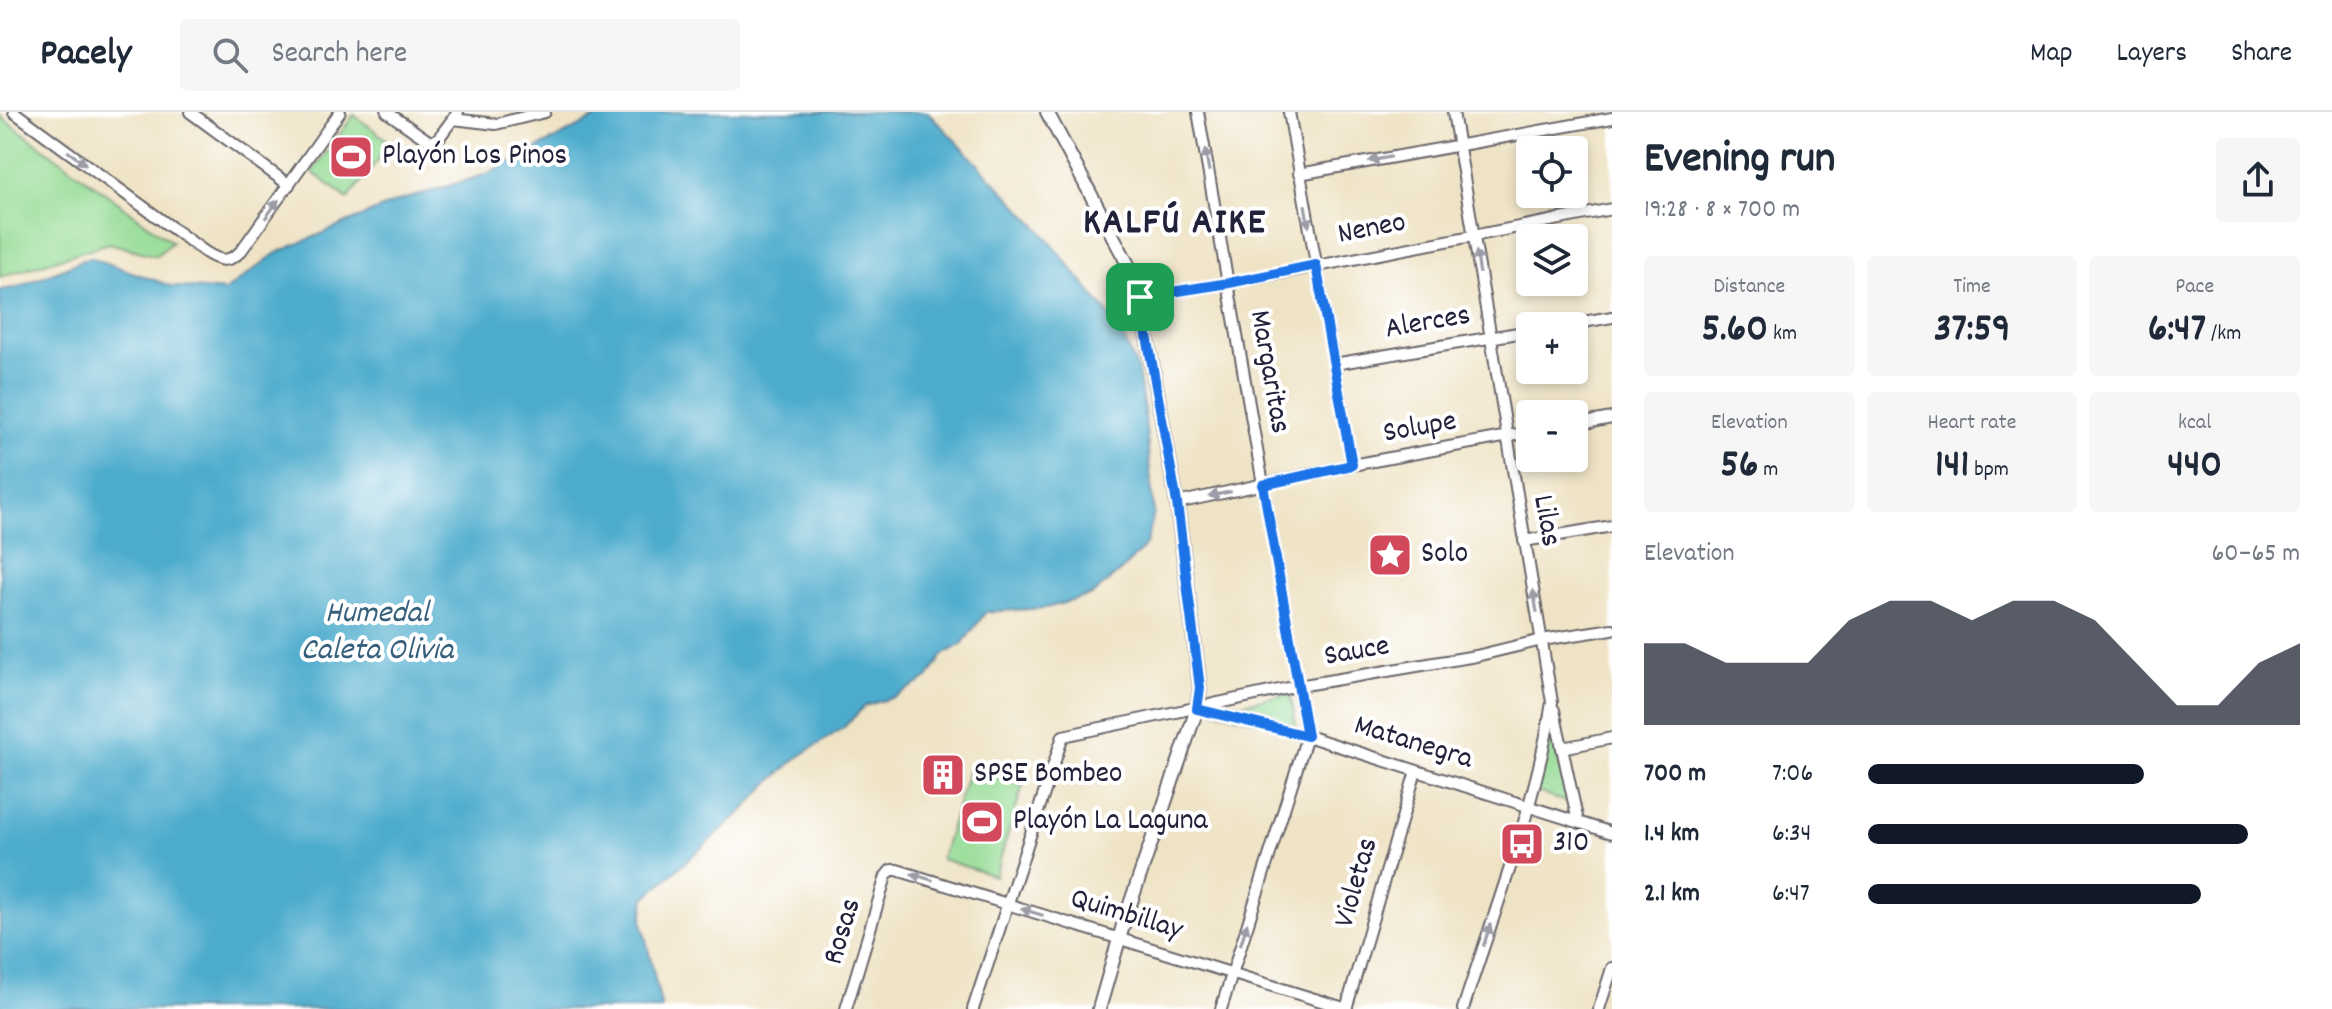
<!DOCTYPE html>
<html lang="en">
<head>
<meta charset="utf-8">
<style>
	body { margin:0; font-family:Dekko,sans-serif; background:#f6f6f7; color:#1f2937; height:100vh; display:flex; flex-direction:column; font-size:30px; white-space:nowrap }
	* { box-sizing:border-box; margin:0 }
	p { font-size:26px; color:#747a83 }
	.icon { flex:none; width:44px; height:44px; fill:none; stroke:currentColor; stroke-width:2; stroke-linecap:round; stroke-linejoin:round }
	.map { position:relative; flex:1; overflow:hidden }
	.details { display:flex; flex-direction:column; background:#fff; width:720px }
	.details>* { flex:none }
	.buttons { position:absolute; left:1516px; top:24px; display:grid; gap:16px }
	.buttons a { display:grid; place-items:center; width:72px; height:72px; border-radius:8px; background:#fff; box-shadow:0 4px 12px #0003; font-size:40px }
	.pin { position:absolute; display:grid; place-items:center; width:68px; height:68px; color:#fff; margin:-34px; border-radius:16px; box-shadow:0 4px 12px #0006 }
	.round { display:grid; place-items:center; flex:none; width:84px; height:84px; border-radius:8px; background:#f6f6f7 }
	.overview { display:flex; align-items:center; justify-content:space-between; height:136px; padding:0 32px }
	h1 { font-size:44px; font-weight:700; line-height:60px }
	.metrics { display:grid; grid-template-columns:repeat(3,1fr); gap:12px; height:136px; padding:8px 32px }
	.metrics div { display:grid; align-content:center; border-radius:8px; background:#f6f6f7; text-align:center }
	.metrics b { font-size:40px; font-weight:700 }
	.metrics small { font-size:22px; font-weight:400 }
	.metrics p { font-size:22px }
	.chart { height:224px; padding:16px 32px }
	.chart p { display:flex; justify-content:space-between }
	.chart svg { width:100%; height:144px; margin-top:8px; fill:#111827; opacity:.7 }
	ul { padding:0 32px; list-style:none; font-size:26px }
	li { display:grid; grid-template-columns:128px 96px 1fr; align-items:center; height:60px }
	li i { height:20px; border-radius:10px; background:#111827 }
	header { display:flex; align-items:center; gap:48px; box-sizing:border-box; height:112px; padding:0 40px; background:#fff; border-bottom:2px solid #e0e1e3 }
	header strong { font-size:38px }
	nav { display:flex; gap:44px; margin-inline-start:auto; font-size:28px }
	.search { width:560px; height:72px; background:#f6f6f7; display:flex; align-items:center; gap:20px; box-sizing:border-box; padding:0 28px; border-radius:8px; color:#747a83; font-size:30px }
	main { display:flex; flex:1; min-height:0 }
	.map>svg:first-child { display:block }
	.green { fill:#95db95; stroke:#5c7e68; stroke-width:2 }
	.water { fill:#4eaccc; stroke:#386784; stroke-width:2 }
	.lines { fill:none; stroke-linecap:round; stroke-linejoin:round }
	.minor-casing { stroke:#6a666b; stroke-width:14 }
	.tertiary-casing { stroke:#6a666b; stroke-width:16 }
	.minor { stroke:#fff; stroke-width:10 }
	.tertiary { stroke:#fff; stroke-width:12 }
	.oneway { fill:#9c9ca7 }
	.route-casing { stroke:#fff; stroke-width:16 }
	.route { stroke:#1a73e8; stroke-width:10 }
	.labels { text-anchor:middle; dominant-baseline:central; stroke-width:8; stroke-linejoin:round; paint-order:stroke }
	.poi-label { font-size:30px; fill:#22223b; stroke:#fff; text-anchor:start }
	.street-label { font-size:30px; fill:#22223b; stroke:#fff }
	.water-label { font-size:32px; font-style:italic; fill:#36607c; stroke:#fff }
	.district-label { font-size:38px; font-weight:bold; letter-spacing:2px; fill:#22223b; stroke:#fff }
</style>
</head>
<body>
<header>
<strong>Pacely</strong>
<div class="search"><svg class="icon" aria-label="search" viewBox="0 0 24 24"><circle cx="10" cy="10" r="6"/><path d="M15 15l6 6"/></svg>Search here</div>
<nav><a>Map</a><a>Layers</a><a>Share</a></nav>
</header>
<main>
<div class="map">
<svg width="1612" height="897" viewBox="0 0 1612 897">
	<rect width="100%" height="100%" fill="#fff"/>
	<filter id="ink" filterUnits="userSpaceOnUse"><feTurbulence type="fractalNoise" baseFrequency=".0125" numOctaves="2"/><feDisplacementMap in="SourceGraphic" scale="16" xChannelSelector="R" yChannelSelector="G"/><feConvolveMatrix kernelMatrix="1 2 1 2 8 2 1 2 1" color-interpolation-filters="sRGB"/></filter>
	<filter id="wash" filterUnits="userSpaceOnUse"><feTurbulence type="fractalNoise" baseFrequency=".006" numOctaves="4" result="noise"/><feDisplacementMap in="SourceGraphic" scale="32" xChannelSelector="R" yChannelSelector="G"/><feGaussianBlur stdDeviation="1.8" result="paint"/><feColorMatrix in="noise" values="0 0 0 0 0 0 0 0 0 0 0 0 0 0 0 0 0 1.4 0 .05"/><feComposite in="paint" operator="in"/></filter>
	<g filter="url(#wash)">
		<rect width="100%" height="100%" fill="#efe3c5"/>
		<g class="green">
			<polygon points="354,3 391,31 348,87 312,60"/>
			<polygon points="0,4 172,130 156,144 109,131 0,165"/>
			<polygon points="1290,581 1297,619 1212,598"/>
			<polygon points="1551,616 1568,691 1537,680"/>
			<polygon points="969,656 1023,673 995,764 941,747"/>
		</g>
		<polygon class="water" points="607,0 928,0 1039,116 1119,215 1138,259 1145,305 1154,401 1146,433 1122,458 1092,483 1046,496 986,500 962,532 943,543 928,566 894,585 865,594 843,616 797,646 768,672 743,699 645,786 642,810 662,897 0,897 0,178 18,175 90,145 171,174 225,179 276,141 396,90 490,61"/>
	</g>
	<g filter="url(#ink)">
		<g class="lines">
			<g class="minor-casing">
				<g id="minor">
					<path d="M14 0 205 140C219 149 228 152 241 139L340 0"/>
					<polyline points="190,0 289,73"/>
					<polyline points="387,0 430,30 438,27 458,0"/>
					<polyline points="1198,0 1307,624 1221,897"/>
					<polyline points="1289,0 1352,353"/>
					<path d="M1453 0 1552 590C1536 693 1495 797 1463 897"/>
					<polyline points="453,7 496,12 545,0"/>
					<polyline points="1299,62 1612,6"/>
					<polyline points="1140,185 1229,171 1612,97"/>
					<polyline points="1560,214 1612,205"/>
					<polyline points="1334,252 1530,219"/>
					<polyline points="1574,313 1612,306"/>
					<polyline points="1177,391 1352,353 1530,320"/>
					<polyline points="1524,429 1612,414"/>
					<polyline points="1203,598 1307,624 1612,721"/>
					<polyline points="1554,598 1578,710"/>
					<polyline points="1562,636 1612,626"/>
					<polyline points="846,897 886,764 891,758 897,758 1347,897"/>
					<polyline points="973,897 1063,624 1298,574 1476,544 1542,528 1612,517"/>
					<polyline points="1346,897 1416,659"/>
					<polyline points="1599,897 1612,856"/>
				</g>
			</g>
			<g class="tertiary-casing">
				<polyline id="tertiary" points="1047,0 1133,162 1140,185 1177,391 1200,576 1197,597 1124,810 1099,897"/>
			</g>
			<use href="#minor" class="minor"/>
			<use href="#tertiary" class="tertiary"/>
		</g>
		<defs><path id="oneway-solid" d="M-6-.8H1V-3.2L6.5 0L1 3.2V.8H-6Z" transform="scale(2)"/></defs>
		<g class="oneway">
			<use href="#oneway-solid" transform="translate(77 46) rotate(36)"/>
			<use href="#oneway-solid" transform="translate(1380 47) rotate(169)"/>
			<use href="#oneway-solid" transform="translate(1207 48) rotate(-100)"/>
			<use href="#oneway-solid" transform="translate(272 97) rotate(-54)"/>
			<use href="#oneway-solid" transform="translate(1307 104) rotate(80)"/>
			<use href="#oneway-solid" transform="translate(1478 150) rotate(-99)"/>
			<use href="#oneway-solid" transform="translate(1220 382) rotate(168)"/>
			<use href="#oneway-solid" transform="translate(1535 489) rotate(-100)"/>
			<use href="#oneway-solid" transform="translate(922 765) rotate(-163)"/>
			<use href="#oneway-solid" transform="translate(1032 800) rotate(-163)"/>
			<use href="#oneway-solid" transform="translate(1244 822) rotate(-72)"/>
			<use href="#oneway-solid" transform="translate(1487 823) rotate(-72)"/>
		</g>
	</g>
	<g class="lines" filter="url(#ink)">
		<g class="route-casing">
			<polygon id="route" points="1316,153 1352,353 1263,373 1307,624 1197,597 1200,576 1177,391 1140,185 1229,171"/>
		</g>
		<use href="#route" class="route"/>
	</g>
	<defs>
		<g id="stadium-square" transform="scale(2.3)"><rect x="-9" y="-9" width="18" height="18" rx="4" fill="#d1495b" stroke="#fff"/><path d="M0-5a6.5 5 0 1 0 0 10a6.5 5 0 1 0 0-10ZM-3.5-1.8h7v3.6h-7Z" fill="#fff"/></g>
		<g id="sight-square" transform="scale(2.3)"><rect x="-9" y="-9" width="18" height="18" rx="4" fill="#d1495b" stroke="#fff"/><path d="M0-6L1.8-2.2L6-1.7L2.9 1.2L3.7 5.4L0 3.3L-3.7 5.4L-2.9 1.2L-6-1.7L-1.8-2.2Z" fill="#fff"/></g>
		<g id="building-square" transform="scale(2.3)"><rect x="-9" y="-9" width="18" height="18" rx="4" fill="#d1495b" stroke="#fff"/><path d="M-4-6H4V6H1V3H-1V6H-4ZM-2.5-4.3h1.7v1.8h-1.7ZM.8-4.3h1.7v1.8H.8ZM-2.5-1h1.7V.8h-1.7ZM.8-1h1.7V.8H.8Z" fill="#fff"/></g>
		<g id="bus-square" transform="scale(2.3)"><rect x="-9" y="-9" width="18" height="18" rx="4" fill="#d1495b" stroke="#fff"/><path d="M-5-6H5V4H4V6H2V4H-2V6H-4V4H-5ZM-3.5-4V0h7V-4ZM-3.5 1.2v1.5H-2V1.2ZM2 1.2v1.5H3.5V1.2Z" fill="#fff"/></g>
	</defs>
	<g fill-rule="evenodd">
		<use href="#stadium-square" x="351" y="45"/>
		<use href="#sight-square" x="1390" y="443"/>
		<use href="#building-square" x="943" y="663"/>
		<use href="#stadium-square" x="982" y="710"/>
		<use href="#bus-square" x="1522" y="732"/>
	</g>
	<g class="labels">
		<g class="poi-label">
			<text x="382" y="45">Playón Los Pinos</text>
			<text x="1421" y="443">Solo</text>
			<text x="974" y="663">SPSE Bombeo</text>
			<text x="1013" y="710">Playón La Laguna</text>
			<text x="1553" y="732">310</text>
		</g>
		<g class="street-label">
			<text transform="translate(1372 118) rotate(-11)">Neneo</text>
			<text transform="translate(1428 212) rotate(-10)">Alerces</text>
			<text transform="translate(1268 260) rotate(80)">Margaritas</text>
			<text transform="translate(1420 317) rotate(-10)">Solupe</text>
			<text transform="translate(1545 409) rotate(80)">Lilas</text>
			<text transform="translate(1357 541) rotate(-10)">Sauce</text>
			<text transform="translate(1413 632) rotate(17)">Matanegra</text>
			<text transform="translate(1358 771) rotate(-74)">Violetas</text>
			<text transform="translate(1126 804) rotate(17)">Quimbillay</text>
			<text transform="translate(844 820) rotate(-73)">Rosas</text>
		</g>
		<g class="water-label">
			<text x="377" y="503">Humedal<tspan x="377" dy="37">Caleta Olivia</tspan></text>
		</g>
		<g class="district-label">
			<text x="1175" y="112">KALFÚ AIKE</text>
		</g>
	</g>
</svg>
<div class="buttons">
<a><svg class="icon" aria-label="locate" viewBox="0 0 24 24"><circle cx="12" cy="12" r="6"/><path d="M12 2v4M12 18v4M2 12h4M18 12h4"/></svg></a>
<a><svg class="icon" aria-label="layers" viewBox="0 0 24 24"><path d="M12 4l9 5-9 5-9-5zM3 14l9 5 9-5"/></svg></a>
<a>+</a>
<a>−</a>
</div>
<div class="pin" style="left:1140px;top:185px;background:#1e9e55"><svg class="icon" aria-label="arrive" viewBox="0 0 24 24"><path d="M6 21V4h12l-3 4 3 4H6"/></svg></div>
</div>
<section class="details">
<div class="overview"><div><h1>Evening run</h1><p>19:28 · 8 × 700 m</p></div><a class="round"><svg class="icon" aria-label="share" viewBox="0 0 24 24"><path d="M12 15V3M7 8l5-5 5 5M5 13v7h14v-7"/></svg></a></div>
<div class="metrics">
<div><p>Distance</p><b>5.60<small> km</small></b></div>
<div><p>Time</p><b>37:59</b></div>
<div><p>Pace</p><b>6:47<small> /km</small></b></div>
</div>
<div class="metrics">
<div><p>Elevation</p><b>56<small> m</small></b></div>
<div><p>Heart rate</p><b>141<small> bpm</small></b></div>
<div><p>kcal</p><b>440</b></div>
</div>
<div class="chart"><p><span>Elevation</span>60–65 m</p>
<svg viewBox="0 0 160 44" preserveAspectRatio="none"><path d="M0 44V19L10 19L20 25L30 25L40 25L50 12L60 6L70 6L80 12L90 6L100 6L110 12L120 25L130 38L140 38L150 25L160 19V44z"/></svg>
</div>
<ul>
<li><b>700 m</b>7:06<i style="width:64%"></i></li>
<li><b>1.4 km</b>6:34<i style="width:88%"></i></li>
<li><b>2.1 km</b>6:47<i style="width:77%"></i></li>
</ul>
</section>
</main>
</body>
</html>
